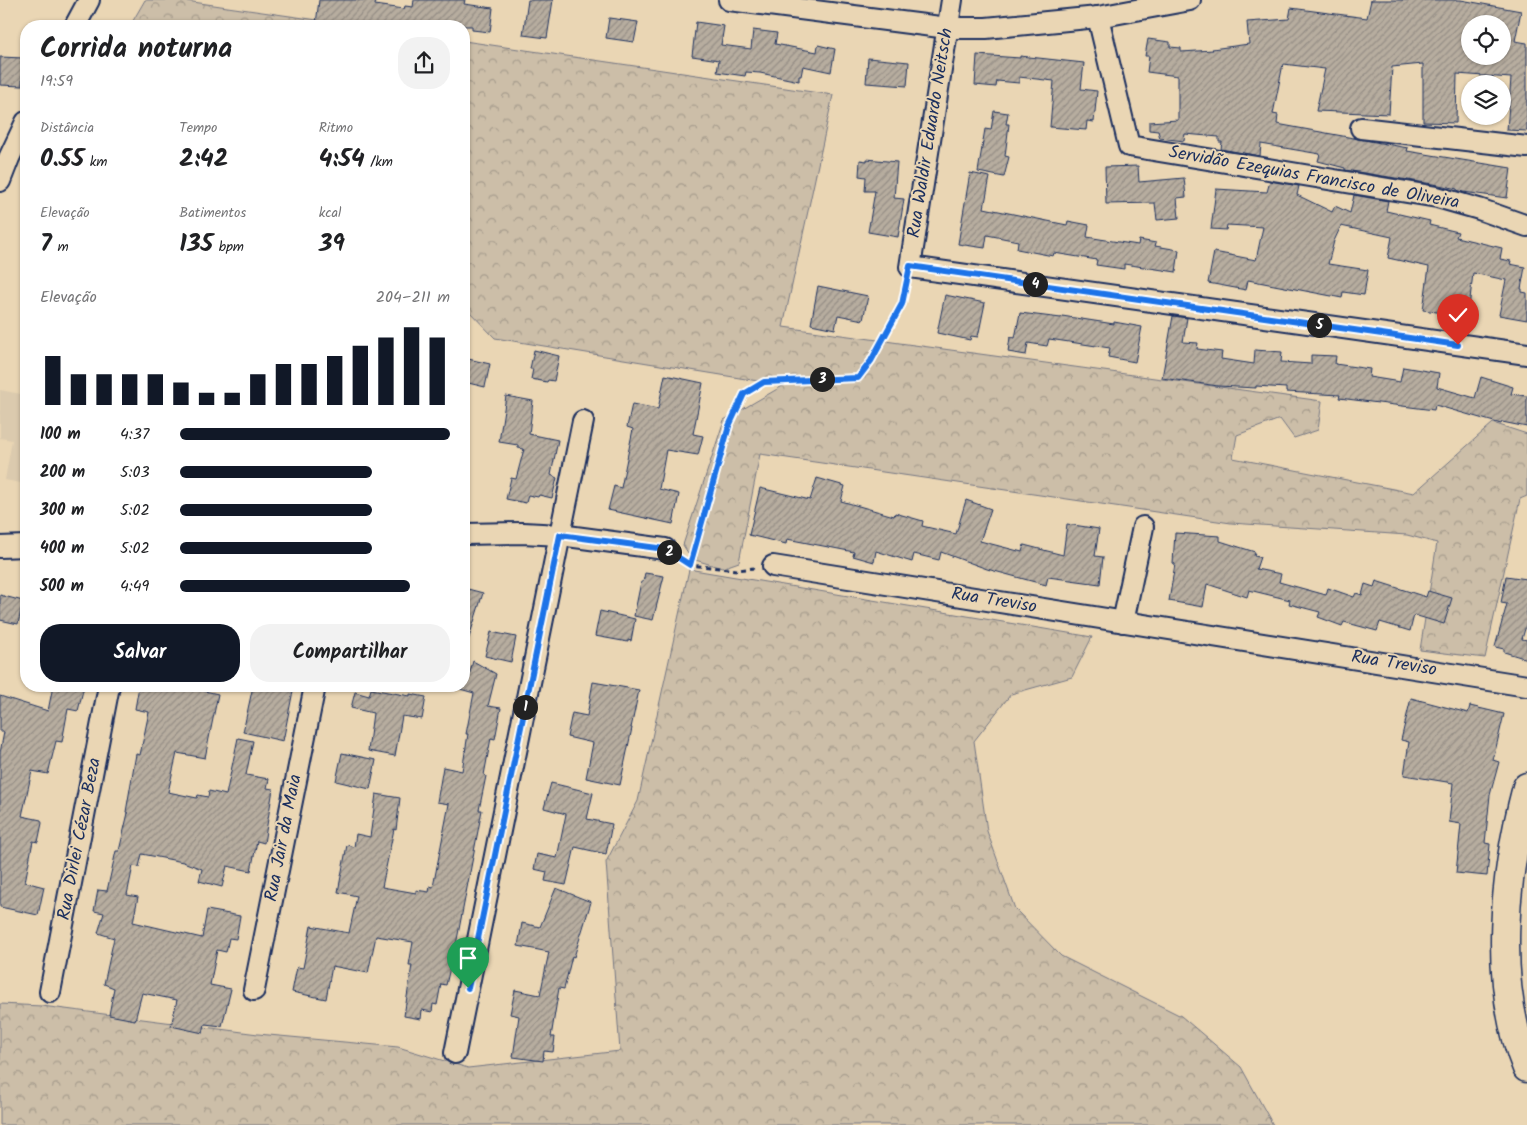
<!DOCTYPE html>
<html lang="pt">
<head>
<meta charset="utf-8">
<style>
	body { margin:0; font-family:Kalam,sans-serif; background:#f2f2f2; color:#202124; height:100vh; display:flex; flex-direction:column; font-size:19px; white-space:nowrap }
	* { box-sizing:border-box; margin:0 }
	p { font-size:16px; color:#757577 }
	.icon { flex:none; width:28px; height:28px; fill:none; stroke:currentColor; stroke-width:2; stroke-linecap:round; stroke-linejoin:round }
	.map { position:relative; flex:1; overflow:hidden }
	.side { position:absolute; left:20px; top:20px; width:450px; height:672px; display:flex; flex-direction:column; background:#fff; border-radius:20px; box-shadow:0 1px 4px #0004 }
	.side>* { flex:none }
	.fabs { position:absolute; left:1461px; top:15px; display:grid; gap:10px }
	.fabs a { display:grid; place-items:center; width:50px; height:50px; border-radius:50%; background:#fff; box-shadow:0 1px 4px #0004; font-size:25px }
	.pin { position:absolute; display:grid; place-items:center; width:42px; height:42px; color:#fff; margin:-51px -21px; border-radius:50% 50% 50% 0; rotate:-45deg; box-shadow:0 0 5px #0007 }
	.pin .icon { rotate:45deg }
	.km { position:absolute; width:25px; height:25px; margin:-12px; border-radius:50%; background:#222; color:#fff; font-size:14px; line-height:25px; text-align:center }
	.round { display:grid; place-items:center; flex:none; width:52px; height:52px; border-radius:20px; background:#f2f2f2 }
	.overview { display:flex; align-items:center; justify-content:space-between; height:85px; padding:0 20px }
	h1 { font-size:28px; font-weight:700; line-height:38px }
	.metrics { display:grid; grid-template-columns:repeat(3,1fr); gap:8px; height:85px; padding:5px 20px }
	.metrics div { display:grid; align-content:center }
	.metrics b { font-size:25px; font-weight:700 }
	.metrics small { font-size:14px; font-weight:400 }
	.metrics p { font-size:14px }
	.chart { height:140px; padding:10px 20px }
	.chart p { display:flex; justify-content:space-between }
	.chart svg { width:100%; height:90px; margin-top:5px; stroke:#111827; stroke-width:6 }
	.action { display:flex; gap:10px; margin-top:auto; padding:10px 20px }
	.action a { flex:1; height:58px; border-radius:20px; background:#111827; color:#fff; font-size:20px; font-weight:700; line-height:58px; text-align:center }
	.action a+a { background:#f2f2f2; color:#202124 }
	ul { padding:0 20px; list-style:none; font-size:16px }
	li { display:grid; grid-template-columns:80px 60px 1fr; align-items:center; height:38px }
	li i { height:12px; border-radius:6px; background:#111827 }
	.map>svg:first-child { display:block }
	.built { fill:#dbcaae }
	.forest { fill:url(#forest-crowns); stroke:#747683 }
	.building { fill:url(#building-hatch); stroke:#1b2f5e; fill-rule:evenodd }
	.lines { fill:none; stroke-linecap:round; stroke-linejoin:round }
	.minor-casing { stroke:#1b2f5e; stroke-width:24 }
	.primary-casing { stroke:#1b2f5e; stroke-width:31 }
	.path { stroke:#1b2f5e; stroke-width:3; stroke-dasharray:5 4; stroke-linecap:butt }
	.minor { stroke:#ead6b4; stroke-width:20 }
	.primary { stroke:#ead6b4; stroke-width:28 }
	.route-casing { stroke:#fff; stroke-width:10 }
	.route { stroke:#1a73e8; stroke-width:6 }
	.labels { text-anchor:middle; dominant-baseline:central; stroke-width:4; stroke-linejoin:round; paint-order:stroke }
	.street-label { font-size:18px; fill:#1b2f5e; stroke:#ead6b4 }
</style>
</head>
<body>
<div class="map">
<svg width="1527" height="1125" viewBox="0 0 1527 1125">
	<defs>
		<pattern id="forest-crowns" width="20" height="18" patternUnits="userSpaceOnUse" patternTransform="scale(1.25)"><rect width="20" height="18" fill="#ccbea8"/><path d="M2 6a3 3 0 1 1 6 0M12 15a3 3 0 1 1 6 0" fill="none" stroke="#a59b8c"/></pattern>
		<pattern id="building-hatch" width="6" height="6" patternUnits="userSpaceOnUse" patternTransform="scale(1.25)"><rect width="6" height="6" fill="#b7ad9f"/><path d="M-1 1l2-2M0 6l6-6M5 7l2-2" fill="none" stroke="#948d85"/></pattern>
	</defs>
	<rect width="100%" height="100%" fill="#ead6b4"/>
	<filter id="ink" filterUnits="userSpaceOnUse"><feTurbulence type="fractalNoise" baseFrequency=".02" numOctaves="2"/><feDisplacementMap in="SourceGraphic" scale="10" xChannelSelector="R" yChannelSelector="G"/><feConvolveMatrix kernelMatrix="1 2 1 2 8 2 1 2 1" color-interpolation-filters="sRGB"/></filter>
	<g filter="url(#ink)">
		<polygon class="built" points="0,390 26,395 26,484 5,480 12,440 0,438"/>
		<g class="forest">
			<polygon points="145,0 179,0 359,26 130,26"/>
			<polygon points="464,41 833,95 783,327 1322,401 1318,430 1294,438 1280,419 1237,435 1233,458 1414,493 1493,423 1527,434 1527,496 1520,499 1485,658 1420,650 1437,543 1407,535 1231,523 760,454 739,562 722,568 692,559 683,545 724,420 791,381 764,382 495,338 464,306"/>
			<polygon points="690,565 694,570 1092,637 1072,677 1011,694 974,741 987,831 1015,909 1061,956 1181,1016 1241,1067 1273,1125 0,1125 0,1004 42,1006 258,1034 398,1047 468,1068 620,1051 606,862 638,801"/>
		</g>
		<g class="building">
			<polygon points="319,0 376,0 375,5 404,9 405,6 413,7 414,0 465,0 464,4 493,8 490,32 472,30 472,26 331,26 316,24"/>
			<polygon points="528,0 553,0 547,38 523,35"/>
			<path d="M1371 0H1461L1521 11 1515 41 1527 43V131L1507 130 1511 78 1457 74 1456 123 1423 122V64L1392 67 1389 114 1316 111 1325 69 1283 64 1273 114 1278 115 1277 124 1408 148 1407 151 1511 168 1507 198 1463 192 1457 190V189L1439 185 1345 170V168L1318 161 1320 154 1261 144 1260 156 1221 149 1222 142H1219V137L1185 134 1184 141 1160 138 1158 131 1149 130V122L1178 120V76L1147 72 1149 56H1145L1148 39 1170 42V47L1181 48V52L1213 50 1212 49 1249 44 1247 22 1289 19 1291 8 1367 18ZM1470 24H1502V56H1470Z"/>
			<polygon points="609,18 638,22 634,42 606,38"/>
			<polygon points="696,22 724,26 721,45 751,49 753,30 777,33 775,44 817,52 818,45 835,49 831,72 803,66 801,76 799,76 799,81 760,73 746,72 745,76 717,72 719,60 692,56"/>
			<polygon points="977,55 1020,58 1020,56 1084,63 1081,89 1097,91 1094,122 1087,121 1086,130 1050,127 1054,81 1019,77 1019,83 997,81 996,87 975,85"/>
			<polygon points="0,57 23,58 22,86 0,85"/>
			<polygon points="868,58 909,62 907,86 866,83"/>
			<polygon points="994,111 1008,113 1006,124 1009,124 1005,156 1009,157 1004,177 978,172 985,129 991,130"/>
			<polygon points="867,159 897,162 894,198 904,199 898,237 868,232 875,191 865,191 866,177 859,176 860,160 867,161"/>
			<polygon points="1138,166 1139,182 1184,178 1186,197 1177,198 1179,218 1157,220 1155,203 1106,204 1105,167"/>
			<polygon points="970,173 990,177 984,208 1067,225 1068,221 1089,225 1087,237 1138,245 1139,240 1156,243 1155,246 1179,250 1176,272 1124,264 1124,269 1096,265 1097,260 1054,253 1053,256 1017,249 1018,241 987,235 985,248 958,244"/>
			<polygon points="1270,181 1299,186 1297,195 1332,212 1335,206 1350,213 1354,195 1388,201 1386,211 1430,221 1429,225 1458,232 1456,237 1502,248 1500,259 1511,261 1510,264 1525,267 1521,289 1522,289 1522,292 1527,293 1527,320 1499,315 1506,280 1473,273 1469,308 1459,307 1457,315 1423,310 1429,267 1388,258 1392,237 1341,226 1334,241 1328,264 1368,270 1364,295 1343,292 1342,298 1248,280 1246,290 1208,283 1214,252 1256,260 1263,227 1227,225 1226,230 1211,229 1216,189 1267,192"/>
			<polygon points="818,286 868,296 863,320 838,315 835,329 811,324"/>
			<polygon points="945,295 985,303 978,337 971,336 970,340 937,333"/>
			<polygon points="1020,313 1061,318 1062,316 1114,324 1114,322 1142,327 1135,362 1108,357 1110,348 1049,339 1047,346 1028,343 1026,355 1008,352 1010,337 1015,338"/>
			<polygon points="1173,316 1187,318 1183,342 1198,343 1197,349 1222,352 1221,359 1254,364 1255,350 1282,352 1281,362 1311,364 1311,355 1336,356 1335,364 1370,369 1369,377 1400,382 1403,367 1439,373 1437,387 1475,398 1481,377 1513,387 1511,394 1527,396 1527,427 1502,422 1501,424 1435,405 1434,410 1339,398 1340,395 1286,392 1286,388 1256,386 1256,388 1218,386 1162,378"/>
			<polygon points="534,350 559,356 554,381 548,380 547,382 531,379 533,369 530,369"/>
			<polygon points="464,358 490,364 485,387 464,382"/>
			<polygon points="665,375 703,383 693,434 703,436 698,455 666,450 659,489 679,494 673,524 608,510 614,486 621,488 633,429 627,427 632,404 658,409"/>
			<polygon points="506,396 533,401 529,434 558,440 551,475 557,478 552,498 539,495 538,497 528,495 526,503 506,499 511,478 516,479 524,449 518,448 518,445 499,442"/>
			<polygon points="817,478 845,486 841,501 894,516 895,513 923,521 922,526 956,534 966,500 991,509 980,541 1022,552 1024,545 1063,555 1067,524 1099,529 1095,556 1103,557 1100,584 1048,577 1046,585 987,569 941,552 939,560 914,554 912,562 876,551 874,562 853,556 854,552 787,539 786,544 749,535 760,488 810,500"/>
			<polygon points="1175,533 1220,536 1220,541 1255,552 1254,556 1260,557 1256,569 1281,574 1279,582 1326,595 1328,588 1354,597 1356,593 1362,595 1365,584 1374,587 1376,581 1426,597 1428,591 1452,598 1444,624 1414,615 1410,631 1380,622 1377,631 1344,622 1342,626 1318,617 1320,612 1289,604 1290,600 1249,590 1247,597 1207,584 1203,607 1169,601 1175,564 1173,563"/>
			<polygon points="645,573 664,576 653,620 634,616 641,582 643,582"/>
			<polygon points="1506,576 1527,579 1527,622 1522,639 1527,640 1527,659 1504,652 1504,649 1495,647 1507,604 1501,603"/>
			<polygon points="464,588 483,593 467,644 464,643"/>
			<polygon points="0,595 23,601 18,624 0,620"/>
			<polygon points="600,611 635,619 631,641 628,640 628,642 595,636"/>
			<polygon points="491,632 516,637 511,662 485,656"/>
			<polygon points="473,661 496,674 488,706 501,708 495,739 491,738 484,775 486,776 479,810 482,810 455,950 454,950 446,985 441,984 437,1005 433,1004 432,1012 422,1010 421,1019 404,1016 412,965 409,965 413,942 376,936 368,973 332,966 326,999 292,992 297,967 303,968 311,926 349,933 357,896 338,892 347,845 354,847 356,834 370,837 376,794 400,798 396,830 394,829 382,887 416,893 416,890 429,892 430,886 433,887 449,804 437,802 443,767 462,771 468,734 466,734 474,693 460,689 461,686 464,686 464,675 469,676"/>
			<polygon points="593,682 639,690 631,728 632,728 620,785 586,778 593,743 567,737 572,713 587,716"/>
			<polygon points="53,686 84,686 78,711 68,709 62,742 56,741 48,774 32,771 22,816 41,820 42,823 38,842 33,841 25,882 44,887 38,915 0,907 0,753 4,732 0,732 0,696 48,711"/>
			<polygon points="139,686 197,686 196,689 218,694 205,758 177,753 168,792 197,798 198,795 208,797 209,791 226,795 238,738 253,741 246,775 269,779 267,788 273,789 264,843 257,841 251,871 227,866 222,887 199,881 202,869 183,862 142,854 139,867 133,866 127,895 138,897 133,922 202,938 207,910 240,916 236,939 229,938 226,952 217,950 210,985 231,989 222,1026 205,1024 203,1033 171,1026 177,1000 142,993 135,1020 109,1015 114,988 104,984 114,938 98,933 104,913 94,911 98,890 107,891 116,851 119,851 128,813 126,812 136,754 140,755 149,712 135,709"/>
			<polygon points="253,686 294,686 283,741 243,732"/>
			<polygon points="371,689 410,696 410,694 426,697 422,719 402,716 395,756 368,751 373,713 351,708 355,692 369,696"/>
			<polygon points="1411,698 1468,713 1470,706 1504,714 1493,760 1499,762 1490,795 1485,843 1490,844 1487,876 1456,873 1461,824 1449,822 1453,783 1404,775 1409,742 1401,740"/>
			<polygon points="342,753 376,760 370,789 336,781"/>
			<polygon points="551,783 593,793 587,819 612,824 606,854 575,847 566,885 545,881 547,872 534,869 537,854 557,858 566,814 544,808"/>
			<polygon points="556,888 591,902 574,957 572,956 564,989 559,988 551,1037 555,1037 553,1052 544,1051 543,1061 513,1057 519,1016 510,1014 515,990 540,995 549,952 518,946 522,923 540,927"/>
		</g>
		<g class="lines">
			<g class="minor-casing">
				<g id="minor">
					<polyline points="729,0 948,28 986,28 1098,17 1190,0"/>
					<polyline points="952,0 910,267 1527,354"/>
					<polyline points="1098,17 1129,146 1437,197 1479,209 1527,226"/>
					<polyline points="75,26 89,0"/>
					<polyline points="1361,128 1527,147"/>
					<polyline points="0,181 9,158 26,122"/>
					<polyline points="464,534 523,533 560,535 665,549"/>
					<polyline points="0,547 26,546"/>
					<polyline points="773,566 1527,686"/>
					<polyline points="1123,622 1143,527"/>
					<polyline points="254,990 315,686"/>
					<polyline points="50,992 109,686"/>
					<polyline points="455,1053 583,421"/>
				</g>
			</g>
			<g class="primary-casing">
				<path id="primary" d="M1527 787C1504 874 1492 983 1527 1068"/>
			</g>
			<g class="path">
				<polyline points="680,559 690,565 738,570 754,568"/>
				<polyline points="690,565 729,426 744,394 764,382 858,378 871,361 902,304 906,284"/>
			</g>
			<use href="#minor" class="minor"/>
			<use href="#primary" class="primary"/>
		</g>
	</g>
	<g class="lines" filter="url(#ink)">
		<g class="route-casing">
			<polyline id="route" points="468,988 560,535 665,549 690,565 729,426 744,394 764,382 858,378 871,361 902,304 910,266 1458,345"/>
		</g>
		<use href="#route" class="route"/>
	</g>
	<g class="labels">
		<g class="street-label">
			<text transform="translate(931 133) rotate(-81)">Rua Waldir Eduardo Neitsch</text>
			<text transform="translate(1314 178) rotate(10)">Servidão Ezequias Francisco de Oliveira</text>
			<text transform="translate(994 601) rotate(9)">Rua Treviso</text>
			<text transform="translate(1394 664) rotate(9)">Rua Treviso</text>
			<text transform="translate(284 838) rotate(-79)">Rua Jair da Maia</text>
			<text transform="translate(80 839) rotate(-79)">Rua Dirlei Cézar Beza</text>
		</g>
	</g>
</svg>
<div class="fabs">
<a><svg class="icon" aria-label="locate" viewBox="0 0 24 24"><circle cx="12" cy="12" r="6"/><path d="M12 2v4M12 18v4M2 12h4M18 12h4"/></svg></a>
<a><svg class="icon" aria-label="layers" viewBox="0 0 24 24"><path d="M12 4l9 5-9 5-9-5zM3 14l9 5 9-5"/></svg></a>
</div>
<div class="pin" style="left:468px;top:988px;background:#1e9e55"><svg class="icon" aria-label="arrive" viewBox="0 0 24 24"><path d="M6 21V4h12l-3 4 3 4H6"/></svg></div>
<div class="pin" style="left:1458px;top:345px;background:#d93025"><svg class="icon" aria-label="check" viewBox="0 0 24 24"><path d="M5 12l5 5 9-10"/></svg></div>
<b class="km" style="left:525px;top:707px">1</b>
<b class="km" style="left:669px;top:552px">2</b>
<b class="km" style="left:822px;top:379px">3</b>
<b class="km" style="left:1035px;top:284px">4</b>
<b class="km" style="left:1319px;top:325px">5</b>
<section class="side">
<div class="overview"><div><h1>Corrida noturna</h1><p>19:59</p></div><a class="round"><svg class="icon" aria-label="share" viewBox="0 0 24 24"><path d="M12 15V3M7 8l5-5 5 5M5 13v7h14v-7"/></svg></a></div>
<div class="metrics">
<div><p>Distância</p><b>0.55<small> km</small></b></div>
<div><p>Tempo</p><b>2:42</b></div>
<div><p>Ritmo</p><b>4:54<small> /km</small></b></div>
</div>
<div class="metrics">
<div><p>Elevação</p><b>7<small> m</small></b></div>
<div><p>Batimentos</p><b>135<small> bpm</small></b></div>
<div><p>kcal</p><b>39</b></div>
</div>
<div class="chart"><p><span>Elevação</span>204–211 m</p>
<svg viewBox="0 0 160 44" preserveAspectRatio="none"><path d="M5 44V20M15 44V29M25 44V29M35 44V29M45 44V29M55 44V33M65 44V38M75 44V38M85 44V29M95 44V24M105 44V24M115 44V20M125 44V15M135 44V11M145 44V6M155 44V11"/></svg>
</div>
<ul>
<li><b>100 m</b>4:37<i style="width:100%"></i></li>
<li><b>200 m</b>5:03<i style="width:71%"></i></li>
<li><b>300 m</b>5:02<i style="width:71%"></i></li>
<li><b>400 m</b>5:02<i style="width:71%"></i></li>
<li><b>500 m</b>4:49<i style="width:85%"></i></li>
</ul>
<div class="action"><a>Salvar</a><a>Compartilhar</a></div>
</section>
</div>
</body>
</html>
